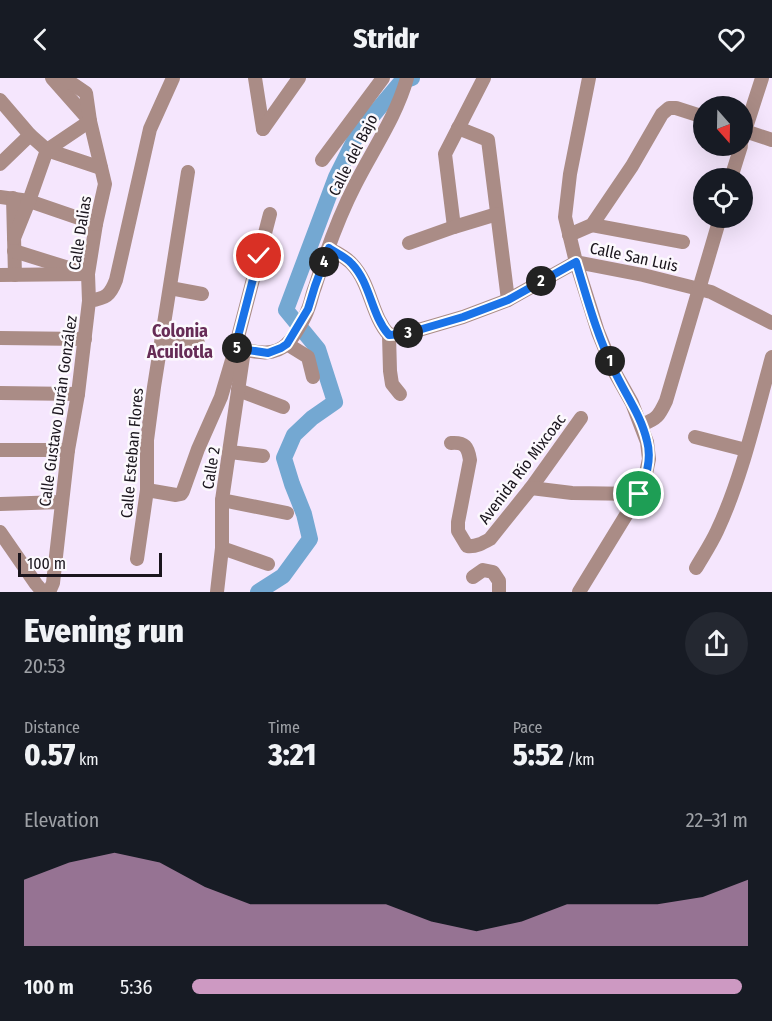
<!DOCTYPE html>
<html lang="en">
<head>
<meta charset="utf-8">
<style>
	body { margin:0; font-family:"Fira Sans Condensed",sans-serif; background:#242831; color:#f1f3f6; height:100vh; display:flex; flex-direction:column; font-size:22px; white-space:nowrap }
	* { box-sizing:border-box; margin:0 }
	p { font-size:20px; color:#9ea1a6 }
	.icon { flex:none; width:33px; height:33px; fill:none; stroke:currentColor; stroke-width:2; stroke-linecap:round; stroke-linejoin:round }
	.map { position:relative; height:514px; overflow:hidden }
	.panel { display:flex; flex-direction:column; background:#171b24; flex:1 }
	.panel>* { flex:none }
	.needle { width:39px; rotate:160deg }
	.controls { position:absolute; left:693px; top:18px; display:grid; gap:12px }
	.controls a { display:grid; place-items:center; width:60px; height:60px; border-radius:50%; background:#171b24; box-shadow:0 6px 24px #0002; font-size:30px }
	.scale { position:absolute; left:18px; bottom:15px; width:144px; box-sizing:border-box; padding-left:6px; border:3px solid #1a151d; border-top:0; font-size:16px; line-height:21px; white-space:nowrap; color:#1a151d; -webkit-text-stroke:4px #fcf9fd; paint-order:stroke }
	.pin { position:absolute; display:grid; place-items:center; width:51px; height:51px; color:#fff; margin:-26px; border:3px solid #fff; border-radius:50%; box-shadow:0 2px 6px #0007 }
	.km { position:absolute; width:30px; height:30px; margin:-15px; border-radius:50%; background:#222; color:#fff; font-size:16px; line-height:30px; text-align:center }
	.round { display:grid; place-items:center; flex:none; width:63px; height:63px; border-radius:32px; background:#242831 }
	.summary { display:flex; align-items:center; justify-content:space-between; height:102px; padding:0 24px }
	h1 { font-size:33px; font-weight:800; line-height:45px }
	.metrics { display:grid; grid-template-columns:repeat(3,1fr); gap:9px; height:102px; padding:6px 24px }
	.metrics div { display:grid; align-content:center }
	.metrics b { font-size:30px; font-weight:800 }
	.metrics small { font-size:16px; font-weight:400 }
	.metrics p { font-size:16px }
	.chart { height:168px; padding:12px 24px }
	.chart p { display:flex; justify-content:space-between }
	.chart svg { width:100%; height:108px; margin-top:6px; fill:#cd99c2; opacity:.7 }
	ul { padding:0 24px; list-style:none; font-size:20px }
	li { display:grid; grid-template-columns:96px 72px 1fr; align-items:center; height:45px }
	li i { height:15px; border-radius:8px; background:#cd99c2 }
	header { display:flex; justify-content:space-between; align-items:center; height:78px; padding:0 24px; background:#171b24; font-size:27px; font-weight:800 }
	.map>svg:first-child { display:block }
	.lines { fill:none; stroke-linecap:round; stroke-linejoin:round }
	.river { stroke:#74a8d2; stroke-width:16 }
	.minor { stroke:#aa8c86; stroke-width:14 }
	.route-casing { stroke:#fff; stroke-width:12 }
	.route { stroke:#1a73e8; stroke-width:8 }
	.labels { text-anchor:middle; dominant-baseline:central; stroke-width:5; stroke-linejoin:round; paint-order:stroke }
	.street-label { font-size:16px; fill:#1a151d; stroke:#fcf9fd }
	.neighbourhood-label { font-size:18px; font-weight:bold; fill:#662c56; stroke:#fcf9fd }
</style>
</head>
<body>
<header><svg class="icon" aria-label="back" viewBox="0 0 24 24"><path d="M15 5l-7 7 7 7"/></svg>Stridr<svg class="icon" aria-label="heart" viewBox="0 0 24 24"><path d="M12 20l-8-8c-3-5 5-10 8-4 3-6 11-1 8 4z"/></svg></header>
<div class="map">
<svg width="772" height="514" viewBox="0 0 772 514">
	<rect width="100%" height="100%" fill="#f5e6fd"/>
	<g class="lines">
		<polyline class="river" points="258,514 283,498 310,461 304,436 292,406 284,380 294,357 312,340 335,324 318,271 286,232 336,99 358,55 401,4 412,0"/>
		<g class="minor">
			<polyline points="52,0 90,43 105,106 96,146 88,196 89,223"/>
			<polyline points="255,0 263,51"/>
			<polyline points="0,22 30,57"/>
			<polyline points="458,50 488,62 508,222"/>
			<polyline points="263,51 299,0"/>
			<polyline points="742,52 772,62"/>
			<polyline points="742,62 762,0"/>
			<polyline points="322,82 383,0"/>
			<polyline points="0,86 30,57 47,72 101,90"/>
			<polyline points="731,100 741,68"/>
			<polyline points="0,119 29,123 96,146"/>
			<polyline points="13,120 15,197"/>
			<polyline points="592,147 683,164"/>
			<polyline points="454,149 445,76 484,0"/>
			<polyline points="569,157 592,147 632,88 662,36 669,30 676,30 704,39"/>
			<polyline points="14,160 29,123 47,72 90,43 86,15 64,0"/>
			<polyline points="409,165 454,149 497,136"/>
			<path d="M329 170C336 175 346 179 352 186 371 206 371 237 389 257L405 256 463 239 508 222 576 184 643 197 711 214 772 245"/>
			<polyline points="14,173 75,192"/>
			<polyline points="0,197 88,196"/>
			<polyline points="170,210 202,216"/>
			<polyline points="389,257 390,293 392,306 400,316"/>
			<polyline points="0,260 85,261"/>
			<polyline points="162,260 198,265"/>
			<polyline points="287,266 308,279 313,299"/>
			<path d="M235 270C252 273 272 280 287 266 294 259 305 240 308 231 311 224 312 216 315 209 326 174 338 140 355 107 372 73 397 37 407 0"/>
			<polyline points="238,312 283,329"/>
			<polyline points="0,315 78,316"/>
			<path d="M641 347C657 341 659 338 666 323L720 140"/>
			<polyline points="695,359 746,372"/>
			<path d="M451 365C465 364 468 369 470 382L458 444V453L467 468C476 469 483 465 490 461L531 410 581 340"/>
			<polyline points="0,372 68,372"/>
			<polyline points="230,374 263,378"/>
			<polyline points="531,410 572,415 639,416"/>
			<polyline points="147,412 176,417 181,416 183,413 198,371 221,319 232,282 270,136"/>
			<polyline points="222,422 287,435"/>
			<polyline points="0,426 62,424"/>
			<polyline points="0,454 36,506 43,514"/>
			<polyline points="222,470 268,486"/>
			<polyline points="137,481 147,412 147,362 154,309 188,94"/>
			<path d="M696 490C703 478 711 466 717 453 742 400 756 336 772 279"/>
			<polyline points="473,499 483,492 493,494 499,503 499,514"/>
			<path d="M49 514 53 505 68 372 78 316 89 223C106 220 110 218 116 202L150 51 173 0"/>
			<polyline points="217,514 222,470 222,422 244,272"/>
			<polyline points="579,514 639,416 645,400 649,381 647,364 632,325 614,293 598,254 576,184 565,139 570,96 589,0"/>
		</g>
	</g>
	<g class="lines">
		<g class="route-casing">
			<path id="route" d="M259 178 235 270 268 275 281 270 287 266 308 231 315 208 329 170C336 175 346 179 352 186 371 206 371 237 389 257L405 256 463 239 508 222 576 184C587 220 597 258 614 292 625 316 641 337 647 363 652 381 646 399 639 416"/>
		</g>
		<use href="#route" class="route"/>
	</g>
	<g class="labels">
		<g class="street-label">
			<text transform="translate(353 77) rotate(-63)">Calle del Bajo</text>
			<text transform="translate(80 155) rotate(-81)">Calle Dalias</text>
			<text transform="translate(634 179) rotate(12)">Calle San Luis</text>
			<text transform="translate(58 333) rotate(-82)">Calle Gustavo Durán González</text>
			<text transform="translate(132 375) rotate(-85)">Calle Esteban Flores</text>
			<text transform="translate(211 390) rotate(-81)">Calle 2</text>
			<text transform="translate(522 391) rotate(-53)">Avenida Río Mixcoac</text>
		</g>
		<g class="neighbourhood-label">
			<text x="180" y="253">Colonia<tspan x="180" dy="21">Acuilotla</tspan></text>
		</g>
	</g>
</svg>
<div class="controls">
<a><svg class="needle" viewBox="-14 -14 28 28"><path d="M0-13l5 13h-10z" fill="#e53935"/><path d="M0 13l5-13h-10z" fill="#9ea1a6"/></svg></a>
<a><svg class="icon" aria-label="locate" viewBox="0 0 24 24"><circle cx="12" cy="12" r="6"/><path d="M12 2v4M12 18v4M2 12h4M18 12h4"/></svg></a>
</div>
<div class="scale">100 m</div>
<div class="pin" style="left:639px;top:416px;background:#1e9e55"><svg class="icon" aria-label="arrive" viewBox="0 0 24 24"><path d="M6 21V4h12l-3 4 3 4H6"/></svg></div>
<div class="pin" style="left:259px;top:178px;background:#d93025"><svg class="icon" aria-label="check" viewBox="0 0 24 24"><path d="M5 12l5 5 9-10"/></svg></div>
<b class="km" style="left:610px;top:283px">1</b>
<b class="km" style="left:541px;top:203px">2</b>
<b class="km" style="left:408px;top:255px">3</b>
<b class="km" style="left:324px;top:184px">4</b>
<b class="km" style="left:237px;top:270px">5</b>
</div>
<section class="panel">
<div class="summary"><div><h1>Evening run</h1><p>20:53</p></div><a class="round"><svg class="icon" aria-label="share" viewBox="0 0 24 24"><path d="M12 15V3M7 8l5-5 5 5M5 13v7h14v-7"/></svg></a></div>
<div class="metrics">
<div><p>Distance</p><b>0.57<small> km</small></b></div>
<div><p>Time</p><b>3:21</b></div>
<div><p>Pace</p><b>5:52<small> /km</small></b></div>
</div>
<div class="chart"><p><span>Elevation</span>22–31 m</p>
<svg viewBox="0 0 160 44" preserveAspectRatio="none"><path d="M0 44V17L10 10L20 6L30 10L40 20L50 27L60 27L70 27L80 27L90 34L100 38L110 34L120 27L130 27L140 27L150 24L160 17V44z"/></svg>
</div>
<ul>
<li><b>100 m</b>5:36<i style="width:99%"></i></li>
</ul>
</section>
</body>
</html>
